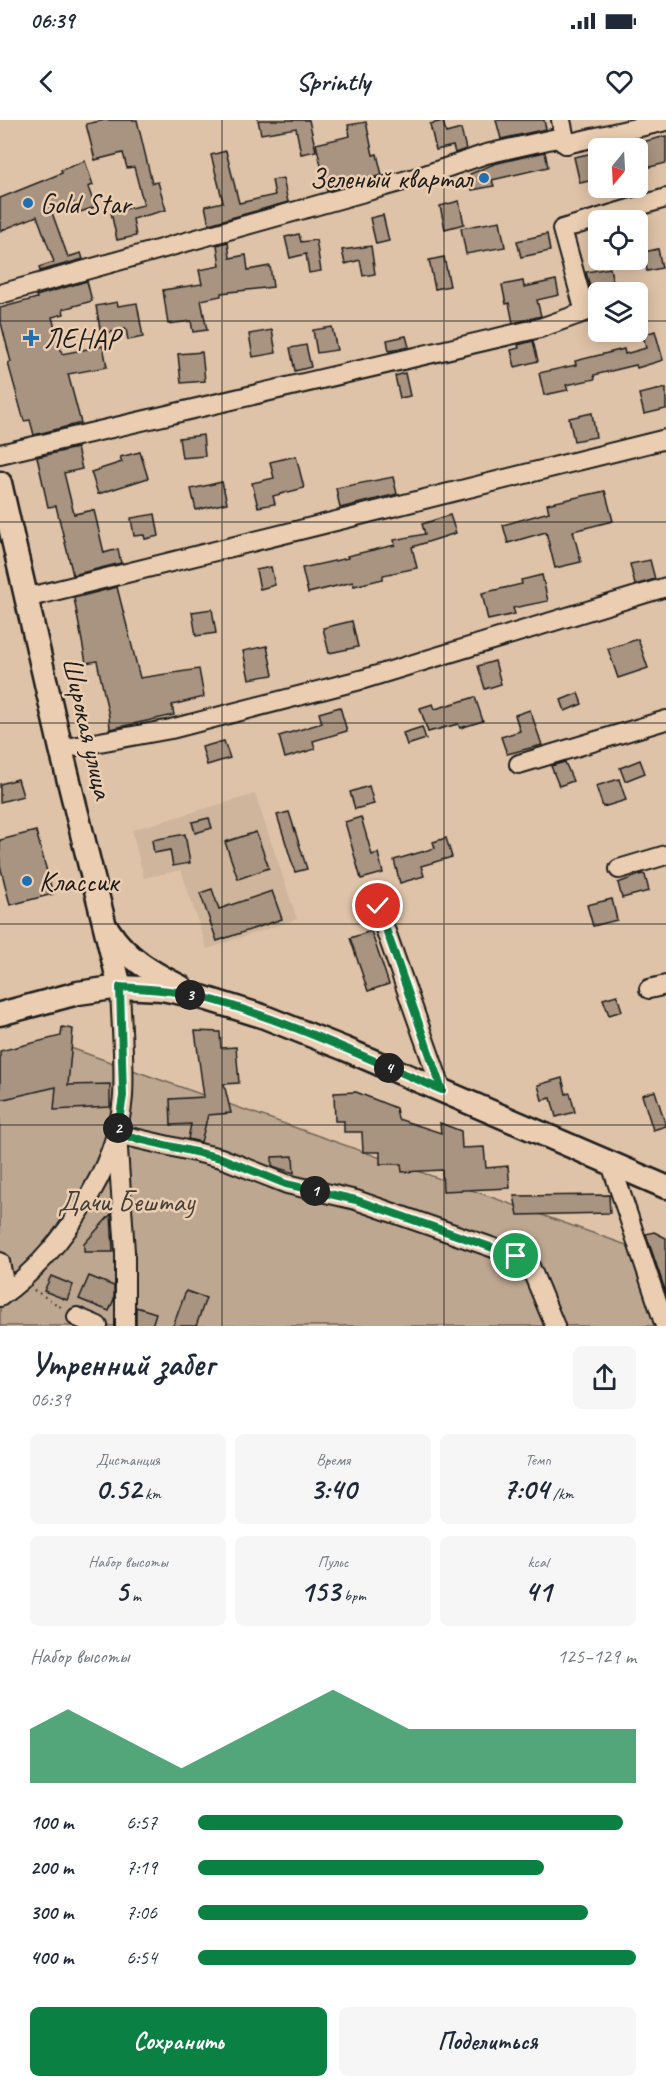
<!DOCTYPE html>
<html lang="ru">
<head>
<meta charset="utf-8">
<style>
	body { margin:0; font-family:Caveat,sans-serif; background:#f6f6f7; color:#1f2937; height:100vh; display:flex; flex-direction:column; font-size:22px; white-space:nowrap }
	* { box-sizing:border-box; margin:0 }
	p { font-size:20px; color:#747a83 }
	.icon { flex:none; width:33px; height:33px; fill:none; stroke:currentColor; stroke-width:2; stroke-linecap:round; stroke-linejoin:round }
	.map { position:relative; height:1206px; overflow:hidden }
	.panel { display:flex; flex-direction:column; background:#fff; flex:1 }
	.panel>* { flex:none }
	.needle { width:39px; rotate:198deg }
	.buttons { position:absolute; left:588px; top:18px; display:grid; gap:12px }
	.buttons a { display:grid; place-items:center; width:60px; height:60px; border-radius:9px; background:#fff; box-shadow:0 3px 15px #0003; font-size:30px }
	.pin { position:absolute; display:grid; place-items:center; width:51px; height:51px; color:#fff; margin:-26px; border:3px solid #fff; border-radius:50%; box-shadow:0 2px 6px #0007 }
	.km { position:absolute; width:30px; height:30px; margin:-15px; border-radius:50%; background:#222; color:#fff; font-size:16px; line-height:30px; text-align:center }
	.round { display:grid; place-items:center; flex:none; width:63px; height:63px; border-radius:9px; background:#f6f6f7 }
	.head { display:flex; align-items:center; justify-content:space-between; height:102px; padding:0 30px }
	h1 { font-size:33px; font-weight:600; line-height:45px }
	.stats { display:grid; grid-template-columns:repeat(3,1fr); gap:9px; height:102px; padding:6px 30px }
	.stats div { display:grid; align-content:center; border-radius:9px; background:#f6f6f7; text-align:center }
	.stats b { font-size:30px; font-weight:600 }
	.stats small { font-size:16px; font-weight:400 }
	.stats p { font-size:16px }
	.chart { height:168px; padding:12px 30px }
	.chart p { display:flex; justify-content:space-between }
	.chart svg { width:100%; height:108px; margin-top:6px; fill:#0b8043; opacity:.7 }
	.primary-button { display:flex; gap:12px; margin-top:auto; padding:12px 30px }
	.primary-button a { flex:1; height:69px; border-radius:9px; background:#0b8043; color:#fff; font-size:24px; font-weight:600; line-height:69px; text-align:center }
	.primary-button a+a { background:#f6f6f7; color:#1f2937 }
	ul { padding:0 30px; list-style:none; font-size:20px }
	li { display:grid; grid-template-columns:96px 72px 1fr; align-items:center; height:45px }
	li i { height:15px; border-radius:8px; background:#0b8043 }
	.status { display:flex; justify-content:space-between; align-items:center; height:42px; padding:0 30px; background:#fff; direction:ltr }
	.status svg { height:16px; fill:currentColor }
	header { display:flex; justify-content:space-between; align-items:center; height:78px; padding:0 30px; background:#fff; font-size:27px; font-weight:600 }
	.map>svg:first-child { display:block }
	.built { fill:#ceb59c }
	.green { fill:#bea791; stroke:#6d6256; stroke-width:1.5 }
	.building { fill:#a89481; stroke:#1c1c1c; stroke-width:1.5 }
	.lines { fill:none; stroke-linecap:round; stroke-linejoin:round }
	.minor-casing { stroke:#1c1c1c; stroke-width:22 }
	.major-casing { stroke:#1c1c1c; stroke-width:27 }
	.path { stroke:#1c1c1c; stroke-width:2; stroke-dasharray:1.5 4.5; stroke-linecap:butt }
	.minor { stroke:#ebceb1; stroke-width:18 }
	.major { stroke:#ebceb1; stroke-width:22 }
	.route-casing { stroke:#fff; stroke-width:12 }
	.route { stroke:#0b8043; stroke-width:8 }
	.grid { fill:none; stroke:#1c1c1c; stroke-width:1.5; stroke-opacity:0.55 }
	.poi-dot { fill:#1f6fb2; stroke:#ebceb1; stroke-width:2 }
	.labels { text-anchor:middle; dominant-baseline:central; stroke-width:5; stroke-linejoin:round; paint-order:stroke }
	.poi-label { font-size:28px; fill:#1c1c1c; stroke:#ebceb1; text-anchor:start }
	.street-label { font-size:28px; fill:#1c1c1c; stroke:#ebceb1 }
	.park-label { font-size:28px; fill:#443f39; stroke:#ebceb1 }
</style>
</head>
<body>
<div class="status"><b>06:39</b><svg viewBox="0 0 49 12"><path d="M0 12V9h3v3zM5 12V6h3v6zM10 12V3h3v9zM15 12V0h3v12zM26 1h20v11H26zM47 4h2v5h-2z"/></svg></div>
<header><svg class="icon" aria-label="back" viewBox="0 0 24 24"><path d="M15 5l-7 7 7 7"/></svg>Sprintly<svg class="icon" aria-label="heart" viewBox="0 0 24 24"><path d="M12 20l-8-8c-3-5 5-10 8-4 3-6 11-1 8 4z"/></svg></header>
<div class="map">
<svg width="666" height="1206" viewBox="0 0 666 1206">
	<rect width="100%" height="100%" fill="#dfc3a8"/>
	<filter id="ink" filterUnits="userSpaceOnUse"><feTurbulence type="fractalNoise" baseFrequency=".0167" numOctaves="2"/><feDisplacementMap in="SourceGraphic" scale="12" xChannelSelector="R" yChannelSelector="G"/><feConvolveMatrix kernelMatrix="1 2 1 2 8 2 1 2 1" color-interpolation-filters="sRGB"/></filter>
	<g filter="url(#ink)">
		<polygon class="built" points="255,674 297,799 207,829 181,750 144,758 132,710"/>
		<polygon class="green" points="65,926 666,1139 666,1206 0,1206 0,939"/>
		<g class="building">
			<polygon points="105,0 137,0 152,63 158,62 166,90 133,99 136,116 117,120 111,92 144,85 134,47 127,48 123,33 95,40 86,4"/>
			<polygon points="258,0 309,0 316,31 301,34 296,8 261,14"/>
			<polygon points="496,0 544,0 546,9 501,19"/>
			<polygon points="443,1 446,13 461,9 466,29 455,33 453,26 436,30 430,4"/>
			<polygon points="366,2 373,35 377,34 382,55 327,71 316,24 350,16 348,5"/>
			<polygon points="666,16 666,43 638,50 638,23"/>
			<polygon points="226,31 239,83 275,75 272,60 283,58 288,82 209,104 205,86 223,82 211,35"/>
			<polygon points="545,32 548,47 492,60 494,66 472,70 470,54 494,44"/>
			<polygon points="598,32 598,59 580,63 574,37"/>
			<polygon points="85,41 93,65 88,67 95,87 77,93 73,81 51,90 68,137 81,133 83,139 40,151 39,147 54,142 37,96 0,111 0,78 62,53 61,50"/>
			<polygon points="459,81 464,104 445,109 440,86"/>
			<polygon points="383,95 389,121 376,124 370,98"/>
			<polygon points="500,101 505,127 466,134 461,108"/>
			<polygon points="299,114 301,122 316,120 321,151 309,153 306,134 290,138 285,117"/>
			<polygon points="547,114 550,131 521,137 517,121"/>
			<polygon points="228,122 230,138 246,135 248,150 270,146 273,167 221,173 221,176 201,180 207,210 193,212 191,201 168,204 163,170 202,164 199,150 220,146 217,125"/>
			<polygon points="371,126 375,154 363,156 360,140 345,144 342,130"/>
			<polygon points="658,129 662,148 647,151 644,132"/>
			<polygon points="444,137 450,166 435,169 429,140"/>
			<polygon points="610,148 614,167 591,171 586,152"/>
			<polygon points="556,160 559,175 537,180 541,196 513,203 509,183 506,184 502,165 523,161 524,167"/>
			<polygon points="87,161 92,181 63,189 64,194 52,197 62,234 103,226 107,247 68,254 81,303 34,315 30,300 24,301 8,243 11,242 0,199 0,188 37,178 36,176"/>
			<polygon points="117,182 118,186 137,183 143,217 128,220 126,209 101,214 96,186"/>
			<polygon points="332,207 337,230 317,233 313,210"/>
			<polygon points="272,210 276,233 253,237 249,214"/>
			<polygon points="655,211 663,240 637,248 636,245 594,255 595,259 566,265 568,270 544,275 539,253 576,245 575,241 624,229 625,234 646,228 643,215"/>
			<polygon points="406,216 409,227 389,231 387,220"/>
			<polygon points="533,221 538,241 515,247 511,230 519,228 518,225"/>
			<polygon points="306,225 311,247 295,251 290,228"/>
			<polygon points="202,232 205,261 181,263 178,234"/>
			<polygon points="405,253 410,276 400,278 395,256"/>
			<polygon points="666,268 666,289 644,294 639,274"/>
			<polygon points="592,293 596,317 574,321 569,298"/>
			<polygon points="203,315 205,336 182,338 179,318"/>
			<polygon points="77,328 82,349 64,353 74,394 94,390 104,433 118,429 121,443 73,455 56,386 48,387 37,337"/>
			<polygon points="140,332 148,358 98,374 91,352 122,342 120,337"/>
			<polygon points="296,336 304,368 273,376 275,384 258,387 252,363 274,358 270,342"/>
			<polygon points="393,357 397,374 340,388 336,368"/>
			<polygon points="222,362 227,383 196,390 191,369"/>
			<polygon points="605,371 613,401 573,411 581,442 555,448 546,412 508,423 503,405 549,392 547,384"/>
			<polygon points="155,394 159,416 145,419 144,415 134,416 131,398"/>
			<polygon points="450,395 456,413 412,427 417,448 383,455 383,459 354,466 353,462 308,473 302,448 348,438 347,436 395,425 394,420 425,414 422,404"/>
			<polygon points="650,440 655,459 635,465 630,444"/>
			<polygon points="271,447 275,465 260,469 256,450"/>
			<polygon points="542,455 548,481 513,488 515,494 488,500 482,473 522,464 521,460"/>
			<polygon points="117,467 140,558 199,549 204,577 172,585 174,595 110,609 109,596 97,541 86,543 74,478"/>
			<polygon points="212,489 216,513 196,516 192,492"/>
			<polygon points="352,501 358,527 329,533 323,508"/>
			<polygon points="638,519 648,548 618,558 608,529"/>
			<polygon points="267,526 273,555 249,559 243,531"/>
			<polygon points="495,541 501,564 485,569 478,546"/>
			<polygon points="578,573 582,584 565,591 561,580"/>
			<polygon points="475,577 483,601 460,608 458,604 428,612 420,588 433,584 435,589"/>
			<polygon points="340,587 347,611 313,621 315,629 285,638 279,616 322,603 319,593"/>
			<polygon points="530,590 542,625 507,634 501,617 520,611 515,595"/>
			<polygon points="422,607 426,619 407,625 403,613"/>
			<polygon points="224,621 230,638 207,645 202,627"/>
			<polygon points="640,640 645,653 625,661 620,648"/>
			<polygon points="565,642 573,661 559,666 551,646"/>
			<polygon points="18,659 23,676 0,682 0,664"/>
			<polygon points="619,659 626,680 603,687 596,666"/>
			<polygon points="369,666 374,684 355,689 350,672"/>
			<polygon points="289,692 307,749 295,752 277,695"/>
			<polygon points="361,697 372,735 378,733 383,753 361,759 345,702"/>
			<polygon points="209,698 212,708 195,713 192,702"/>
			<polygon points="36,711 53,774 10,785 0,745 0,720"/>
			<polygon points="256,712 269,748 238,759 225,722"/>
			<polygon points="185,714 190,743 173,746 170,730 154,733 152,720"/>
			<polygon points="446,718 452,737 421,746 424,756 400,763 394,740 435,728 433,722"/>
			<polygon points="642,754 645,755 649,771 622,778 618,763"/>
			<polygon points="212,769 219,789 272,771 282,799 217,821 200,773"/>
			<polygon points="612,779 617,800 593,806 587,785"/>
			<polygon points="371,811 389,864 368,871 350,818"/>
			<polygon points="617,875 622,891 609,895 603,879"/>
			<polygon points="62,907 73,909 68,965 110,964 110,987 54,990 56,967 0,980 0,931 61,916"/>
			<polygon points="195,911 220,912 221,928 236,927 239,963 224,964 231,993 208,995 201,1022 188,1019 191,1004 171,1005 170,979 204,977"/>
			<polygon points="562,958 566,974 570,973 575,992 556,997 551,978 542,980 538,965"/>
			<polygon points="655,971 666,1006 653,1010 642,975"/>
			<polygon points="356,972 396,988 398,999 441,1013 440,1003 461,1011 462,1028 484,1027 486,1048 508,1046 510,1068 443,1071 442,1050 402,1052 401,1044 380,1044 380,1032 363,1032 362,1012 344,1012 344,1001 335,1001 334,973"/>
			<polygon points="293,1036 294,1053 272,1046 272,1037"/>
			<polygon points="609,1075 610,1093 518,1095 514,1076"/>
			<polygon points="111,1094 113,1132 84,1132 84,1124"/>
			<polygon points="654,1112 666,1118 666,1173 646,1114"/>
			<polygon points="51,1156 73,1165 67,1180 44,1171"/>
			<polygon points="89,1156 114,1166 114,1179 109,1191 79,1179"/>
			<polygon points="186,1171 206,1178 196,1206 173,1206"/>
			<polygon points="136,1187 156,1193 152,1206 136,1206"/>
		</g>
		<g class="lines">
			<g class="minor-casing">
				<g id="minor">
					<polyline points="566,24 666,1"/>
					<polyline points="0,174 425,55 486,34 557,18 566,24 561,0"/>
					<polyline points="0,334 540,208 585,192 562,109 666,78"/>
					<polyline points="26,478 666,319"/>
					<polyline points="61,629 171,609 364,559 666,467"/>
					<polyline points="519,644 666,600"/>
					<polyline points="619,749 666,735"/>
					<polyline points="377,786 442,970"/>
					<polyline points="649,869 666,865"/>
					<polyline points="611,1044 665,1206"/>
					<polyline points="0,1142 6,1172"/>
					<path d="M0 1177C59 1135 118 1049 123 976 125 940 121 903 120 867"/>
					<polyline points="77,1197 98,1206"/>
					<polyline points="125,1206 125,1132 117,1014 221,1038 287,1064 356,1080 517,1136 530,1146 555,1206"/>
				</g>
			</g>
			<g class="major-casing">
				<g id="major">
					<polyline points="0,363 61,629 120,867"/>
					<path d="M109 811C126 838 153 853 181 867"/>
					<polyline points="0,894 78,873 120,867 162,869 201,877 262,896 345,929 666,1067"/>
				</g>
			</g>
			<polyline class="path" points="34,1170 64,1189"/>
			<use href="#minor" class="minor"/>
			<use href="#major" class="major"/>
		</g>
	</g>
	<g class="lines" filter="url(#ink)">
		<g class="route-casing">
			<path id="route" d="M378 786 442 970C364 937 285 899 202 877 175 870 147 869 120 867L123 976 117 1014 221 1038 286 1064 356 1080 516 1136"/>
		</g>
		<use href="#route" class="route"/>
	</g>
	<path class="grid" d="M222 0V1206M444 0V1206M0 201H598M638 201H666M0 402H666M0 603H666M0 804H666M0 1005H666"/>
	<g class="poi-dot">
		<circle cx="484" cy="58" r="6"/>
		<circle cx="28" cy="83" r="6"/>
		<path d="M28 209h6v6h6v6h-6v6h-6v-6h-6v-6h6z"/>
		<circle cx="27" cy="761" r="6"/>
	</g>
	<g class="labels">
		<g class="poi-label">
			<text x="472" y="58" text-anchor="end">Зеленый квартал</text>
			<text x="40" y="83">Gold Star</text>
			<text x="44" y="218">ЛЕНАР</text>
			<text x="39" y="761">Классик</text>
		</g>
		<g class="street-label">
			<text transform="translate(88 608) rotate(77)">Широкая улица</text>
		</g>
		<g class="park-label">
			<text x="126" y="1081">Дачи Бештау</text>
		</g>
	</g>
</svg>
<div class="buttons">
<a><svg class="needle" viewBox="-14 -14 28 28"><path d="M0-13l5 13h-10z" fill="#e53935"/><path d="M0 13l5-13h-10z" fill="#747a83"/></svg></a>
<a><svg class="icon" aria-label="locate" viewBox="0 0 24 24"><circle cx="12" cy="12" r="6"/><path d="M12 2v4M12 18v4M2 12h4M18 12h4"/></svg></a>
<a><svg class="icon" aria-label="layers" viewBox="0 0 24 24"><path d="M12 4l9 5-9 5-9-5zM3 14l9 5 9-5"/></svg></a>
</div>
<div class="pin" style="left:516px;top:1136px;background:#1e9e55"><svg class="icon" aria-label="arrive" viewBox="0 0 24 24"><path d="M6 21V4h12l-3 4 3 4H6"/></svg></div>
<div class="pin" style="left:378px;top:786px;background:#d93025"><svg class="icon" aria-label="check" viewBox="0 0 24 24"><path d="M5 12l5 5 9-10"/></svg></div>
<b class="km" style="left:315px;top:1071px">1</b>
<b class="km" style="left:118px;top:1008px">2</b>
<b class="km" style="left:190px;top:875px">3</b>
<b class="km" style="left:389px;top:948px">4</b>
</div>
<section class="panel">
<div class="head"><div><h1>Утренний забег</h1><p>06:39</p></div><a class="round"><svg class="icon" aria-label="share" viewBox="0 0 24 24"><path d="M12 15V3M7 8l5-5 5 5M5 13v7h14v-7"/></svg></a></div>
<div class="stats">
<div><p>Дистанция</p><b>0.52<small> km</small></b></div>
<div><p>Время</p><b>3:40</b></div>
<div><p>Темп</p><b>7:04<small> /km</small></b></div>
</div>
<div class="stats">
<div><p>Набор высоты</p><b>5<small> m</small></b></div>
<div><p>Пульс</p><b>153<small> bpm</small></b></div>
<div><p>kcal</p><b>41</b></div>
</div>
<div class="chart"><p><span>Набор высоты</span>125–129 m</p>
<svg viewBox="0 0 160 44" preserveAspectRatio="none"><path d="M0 44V22L10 14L20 22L30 30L40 38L50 30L60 22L70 14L80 6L90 14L100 22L110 22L120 22L130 22L140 22L150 22L160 22V44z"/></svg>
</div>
<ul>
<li><b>100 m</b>6:57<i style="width:97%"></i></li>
<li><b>200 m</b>7:19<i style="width:79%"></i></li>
<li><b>300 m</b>7:06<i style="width:89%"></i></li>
<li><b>400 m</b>6:54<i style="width:100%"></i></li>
</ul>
<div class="primary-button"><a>Сохранить</a><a>Поделиться</a></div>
</section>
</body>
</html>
